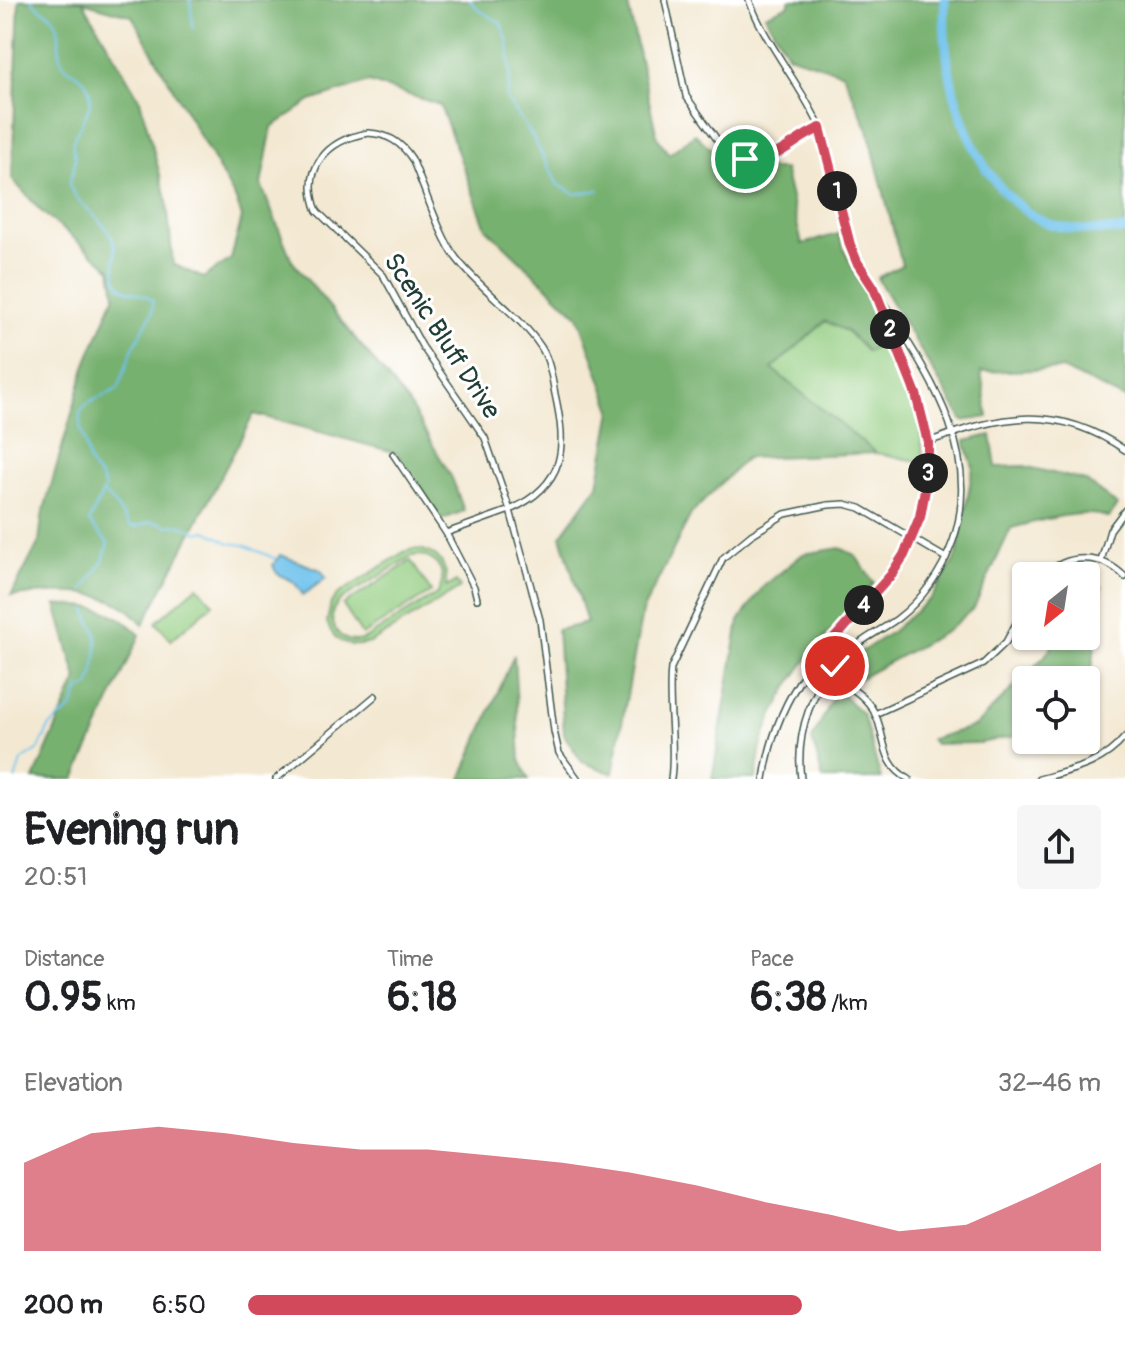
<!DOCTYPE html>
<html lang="en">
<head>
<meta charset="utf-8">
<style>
	body { margin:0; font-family:Pangolin,sans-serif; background:#f6f6f6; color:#202124; height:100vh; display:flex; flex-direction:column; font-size:30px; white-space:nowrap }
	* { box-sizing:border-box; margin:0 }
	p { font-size:26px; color:#757577 }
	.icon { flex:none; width:44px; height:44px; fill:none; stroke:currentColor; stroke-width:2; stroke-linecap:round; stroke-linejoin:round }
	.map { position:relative; height:779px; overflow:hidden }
	.sheet { display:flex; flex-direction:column; background:#fff; flex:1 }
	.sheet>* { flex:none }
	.needle { width:52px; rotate:210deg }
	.buttons { position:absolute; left:1012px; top:562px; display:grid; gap:16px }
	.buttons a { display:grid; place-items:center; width:88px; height:88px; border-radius:8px; background:#fff; box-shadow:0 2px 6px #0004; font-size:40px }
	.pin { position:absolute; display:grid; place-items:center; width:68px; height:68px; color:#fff; margin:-34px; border:4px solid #fff; border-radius:50%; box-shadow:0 2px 8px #0007 }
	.km { position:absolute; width:40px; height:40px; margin:-20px; border-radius:50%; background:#222; color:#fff; font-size:22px; line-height:40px; text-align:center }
	.round { display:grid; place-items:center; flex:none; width:84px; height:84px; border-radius:8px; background:#f6f6f6 }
	.head { display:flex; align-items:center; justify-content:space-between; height:136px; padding:0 24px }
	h1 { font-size:44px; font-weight:700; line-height:60px }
	.figures { display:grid; grid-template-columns:repeat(3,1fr); gap:12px; height:136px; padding:8px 24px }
	.figures div { display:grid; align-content:center }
	.figures b { font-size:40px; font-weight:700 }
	.figures small { font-size:22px; font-weight:400 }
	.figures p { font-size:22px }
	.chart { height:224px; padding:16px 24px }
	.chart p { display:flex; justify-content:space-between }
	.chart svg { width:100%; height:144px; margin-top:8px; fill:#d1495b; opacity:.7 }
	ul { padding:0 24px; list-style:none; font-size:26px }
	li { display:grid; grid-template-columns:128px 96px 1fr; align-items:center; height:60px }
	li i { height:20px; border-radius:10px; background:#d1495b }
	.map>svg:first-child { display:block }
	.green { fill:#94ce82; stroke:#5a865b; stroke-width:2; fill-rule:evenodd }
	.forest { fill:#77b170; stroke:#4b7752; stroke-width:2; fill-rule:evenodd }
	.water { fill:#71c3ed; stroke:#488090; stroke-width:2 }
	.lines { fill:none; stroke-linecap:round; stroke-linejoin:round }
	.stream { stroke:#71c3ed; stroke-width:2 }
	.river { stroke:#71c3ed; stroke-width:9 }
	.minor-casing { stroke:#3f574c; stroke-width:8 }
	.minor { stroke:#fff; stroke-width:5 }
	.route-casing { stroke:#fff; stroke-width:16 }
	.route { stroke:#d1495b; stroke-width:10 }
	.labels { text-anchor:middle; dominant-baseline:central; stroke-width:6; stroke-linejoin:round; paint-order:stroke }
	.street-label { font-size:26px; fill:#1f3d34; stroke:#fff }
</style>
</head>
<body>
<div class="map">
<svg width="1125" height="779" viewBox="0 0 1125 779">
	<rect width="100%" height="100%" fill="#fff"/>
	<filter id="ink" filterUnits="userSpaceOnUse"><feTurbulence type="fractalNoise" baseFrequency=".0125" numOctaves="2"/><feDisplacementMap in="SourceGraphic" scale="16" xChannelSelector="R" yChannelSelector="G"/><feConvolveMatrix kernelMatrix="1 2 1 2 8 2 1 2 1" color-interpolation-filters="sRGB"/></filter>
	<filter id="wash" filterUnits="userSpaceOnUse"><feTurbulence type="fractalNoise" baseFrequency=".006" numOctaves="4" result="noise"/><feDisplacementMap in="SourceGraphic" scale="32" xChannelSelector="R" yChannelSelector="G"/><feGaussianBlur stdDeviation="1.8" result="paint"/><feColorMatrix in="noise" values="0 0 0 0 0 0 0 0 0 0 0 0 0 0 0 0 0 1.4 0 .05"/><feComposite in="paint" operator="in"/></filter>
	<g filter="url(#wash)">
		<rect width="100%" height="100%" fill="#f3e8d1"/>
		<g class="green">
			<polygon points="826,321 848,332 867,352 891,339 920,418 923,462 876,453 771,369"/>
			<path d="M414 549C438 550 448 564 446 587L456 582 460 588 370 643C349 649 334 643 327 622L331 603 337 595 404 552ZM421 555C440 560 448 575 438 593L363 640C347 644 335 636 332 619L333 610 340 600 412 556Z"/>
			<polygon points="411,561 431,592 362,635 343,605"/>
			<polygon points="198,586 213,604 171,640 156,622"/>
		</g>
		<g class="forest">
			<path d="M19 0H627L657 137 669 154 695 134 733 169H784L802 244 838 234C851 271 873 304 889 341L867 352 848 332 825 321 772 369 876 453 746 458 691 514 642 612 613 774 582 762 564 735 557 630 587 623 561 536 598 485 612 410 578 316 486 228 440 105 369 82 311 101 272 127 261 185 292 261 409 404 452 478 464 511 441 520 397 453 254 414 143 625C114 583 55 593 11 596L39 542 42 517 86 364 115 295 111 269 41 211 12 179ZM83 2 132 16 236 200 242 217 231 259 203 278 173 264 167 201 140 100Z"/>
			<polygon points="789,0 1125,0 1125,399 1062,369 981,372 988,417 963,421 877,278 902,265 868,130 843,73 788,55 765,15 789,5"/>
			<path d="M991 435 996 467 1024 466 1086 481 1117 505 1109 518C1084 507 1037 522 1011 528L974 608 947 631 851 683 840 674 841 665 890 633 931 598 957 556 973 467 965 441Z"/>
			<path d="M840 548 855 555 874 583C831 630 786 674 764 737 759 750 758 765 756 779H712L739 621 763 587 803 554Z"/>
			<polygon points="1102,586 1087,712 1086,680 1026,680 1026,734 980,743 935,744 931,739 975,726 1044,657 1059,636 1086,636 1086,596 1091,588"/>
			<path d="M56 605C94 606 113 607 140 635L75 779H34L77 679Z"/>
			<polygon points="514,655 520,760 529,779 461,779"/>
			<polygon points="837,690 863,714 881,779 823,779 812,739"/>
		</g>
		<path class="water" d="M280 555 321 570 326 578 303 595C300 590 296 583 291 580 281 575 277 577 273 565Z"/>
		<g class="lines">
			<g class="stream">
				<path d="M32 0C38 10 49 11 55 20 62 32 57 45 60 57 64 72 80 72 86 83 99 107 79 121 73 142 71 149 76 153 75 160 75 168 71 177 69 185 79 207 102 217 112 238 120 253 109 271 120 285 128 294 142 291 153 301L152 313 132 350 118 389C85 406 71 402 85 443 87 451 87 460 92 467 97 475 104 479 105 488L89 522 108 543 103 561 83 591"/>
				<polyline points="190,0 193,28"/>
				<polyline points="470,0 479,10 501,23 508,42 510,74 507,99 532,136 558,185 576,194 599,190"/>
				<polyline points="104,494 113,502 130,526 136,527 150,522 158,522 167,526 182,525 198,533 206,531 230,543 244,545 276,559"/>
				<path d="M15 779 21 761 39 749 49 727 72 708 80 689 89 686C94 676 99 644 96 633 93 624 87 619 87 609"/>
			</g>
			<path class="river" d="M945 0C940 75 969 182 1040 220 1064 232 1099 231 1125 230"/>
		</g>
	</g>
	<g filter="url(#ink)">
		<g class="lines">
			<g class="minor-casing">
				<g id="minor">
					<polyline points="665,0 686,96 721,145 733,155 745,159 771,158 808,133 820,128"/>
					<path d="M749 0C766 45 800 83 820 127 838 169 836 219 856 261 862 272 870 281 876 291 923 367 985 448 953 541 942 572 922 600 897 619 880 631 862 639 847 653 812 685 795 732 801 779"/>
					<path d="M368 133C388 134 401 142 412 159 423 184 441 240 457 259 482 291 519 314 541 347 550 361 552 378 555 394 567 448 566 484 510 510L485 438 422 346 383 275 317 211C301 169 326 140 368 133Z"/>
					<path d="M928 442C1002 415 1056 403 1125 450"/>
					<polyline points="393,454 446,533 474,587 477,599"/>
					<polyline points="446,533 510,510 540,620 554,731 559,753 578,779"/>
					<polyline points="1101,561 1110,530 1125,510"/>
					<path d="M1044 576C1067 553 1102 553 1125 577"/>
					<path d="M810 666C829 677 855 686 869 704 888 728 877 763 909 779"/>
					<polyline points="875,714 983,664 1006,642 1026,605"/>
					<polyline points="276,779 375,696"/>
					<path d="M671 779C676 742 667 705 671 668L723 558 751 535 785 514 828 505 845 504 860 508 946 558"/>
					<path d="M764 779C769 744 780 712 799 682 824 642 863 613 891 575 918 538 932 488 928 443 923 395 898 348 880 304"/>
					<path d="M1039 779C1072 770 1102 765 1125 737"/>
				</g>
			</g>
			<use href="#minor" class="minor"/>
		</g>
	</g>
	<g class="lines" filter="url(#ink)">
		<g class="route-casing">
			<path id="route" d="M745 159C782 161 789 141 820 128L850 245 857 262 874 288 916 394 928 442V473L920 517 904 555 891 575 810 666 827 676 835 666"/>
		</g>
		<use href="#route" class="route"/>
	</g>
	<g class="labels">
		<g class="street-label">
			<text transform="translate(442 336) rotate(57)">Scenic Bluff Drive</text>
		</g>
	</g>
</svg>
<div class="buttons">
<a><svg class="needle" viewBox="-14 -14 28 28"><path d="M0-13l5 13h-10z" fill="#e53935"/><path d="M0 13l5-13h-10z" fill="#757577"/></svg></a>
<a><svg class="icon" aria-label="locate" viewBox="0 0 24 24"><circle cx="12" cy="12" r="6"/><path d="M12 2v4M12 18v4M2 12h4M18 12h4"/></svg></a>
</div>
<div class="pin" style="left:745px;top:159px;background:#1e9e55"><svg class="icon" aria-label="arrive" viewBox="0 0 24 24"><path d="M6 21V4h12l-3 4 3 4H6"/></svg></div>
<div class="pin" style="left:835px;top:666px;background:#d93025"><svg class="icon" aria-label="check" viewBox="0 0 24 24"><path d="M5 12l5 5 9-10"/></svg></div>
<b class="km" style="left:837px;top:191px">1</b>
<b class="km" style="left:890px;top:329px">2</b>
<b class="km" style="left:928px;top:473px">3</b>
<b class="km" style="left:864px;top:605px">4</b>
</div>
<section class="sheet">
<div class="head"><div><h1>Evening run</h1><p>20:51</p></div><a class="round"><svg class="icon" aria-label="share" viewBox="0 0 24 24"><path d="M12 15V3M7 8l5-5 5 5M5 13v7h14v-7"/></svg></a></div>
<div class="figures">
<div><p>Distance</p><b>0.95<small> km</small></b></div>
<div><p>Time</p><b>6:18</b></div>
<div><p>Pace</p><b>6:38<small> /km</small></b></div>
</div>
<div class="chart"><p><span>Elevation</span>32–46 m</p>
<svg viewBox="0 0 160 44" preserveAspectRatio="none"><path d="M0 44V17L10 8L20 6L30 8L40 11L50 13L60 13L70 15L80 17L90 20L100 24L110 29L120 33L130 38L140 36L150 27L160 17V44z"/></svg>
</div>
<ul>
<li><b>200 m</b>6:50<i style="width:65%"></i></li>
</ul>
</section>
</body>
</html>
